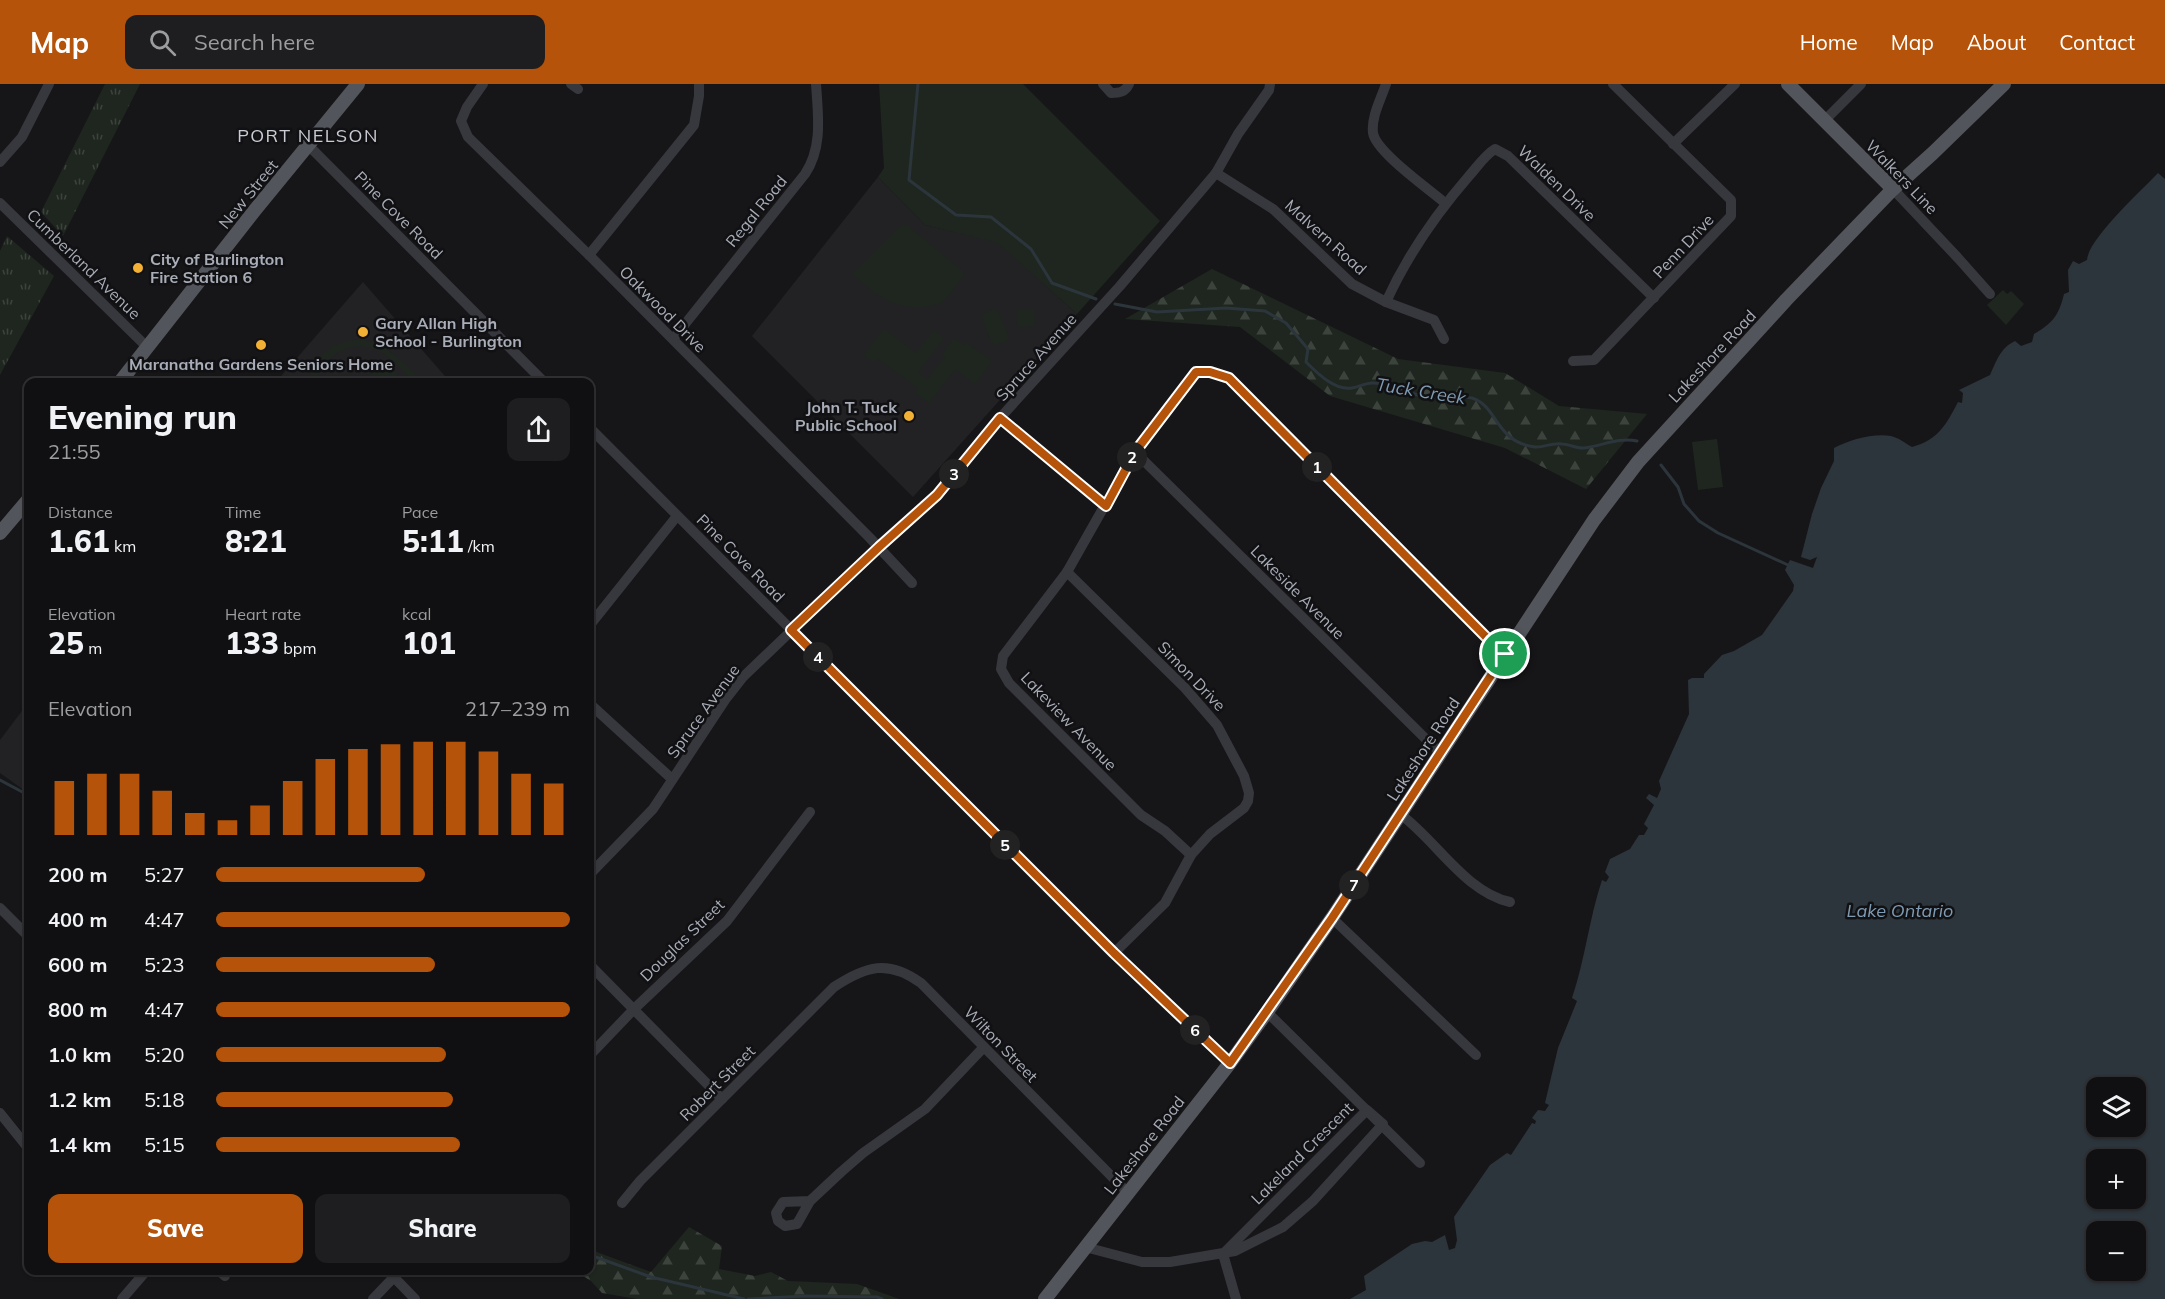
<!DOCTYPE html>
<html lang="en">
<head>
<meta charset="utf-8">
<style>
	body { margin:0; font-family:Mulish,sans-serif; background:#1e1e20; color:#f1f3f6; height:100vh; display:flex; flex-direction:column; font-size:22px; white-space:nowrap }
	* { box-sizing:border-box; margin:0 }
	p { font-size:20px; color:#9c9d9f }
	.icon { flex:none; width:33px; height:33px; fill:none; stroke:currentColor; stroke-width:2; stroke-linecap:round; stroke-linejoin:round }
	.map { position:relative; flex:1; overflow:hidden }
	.side { position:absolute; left:24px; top:294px; width:570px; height:897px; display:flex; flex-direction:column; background:#101012; border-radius:12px; box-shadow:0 2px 4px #0004,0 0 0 2px #303032 }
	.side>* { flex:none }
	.buttons { position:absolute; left:2086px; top:993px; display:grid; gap:12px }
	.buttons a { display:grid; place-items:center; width:60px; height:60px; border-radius:12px; background:#101012; box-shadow:0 2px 4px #0004,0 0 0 2px #303032; font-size:30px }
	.pin { position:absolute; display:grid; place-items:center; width:51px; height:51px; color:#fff; margin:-26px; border:3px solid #fff; border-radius:50%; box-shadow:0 2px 6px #0007 }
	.km { position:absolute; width:30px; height:30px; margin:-15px; border-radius:50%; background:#222; color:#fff; font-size:16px; line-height:30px; text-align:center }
	.round { display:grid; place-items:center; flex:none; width:63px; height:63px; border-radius:12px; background:#1e1e20 }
	.summary { display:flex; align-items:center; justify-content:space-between; height:102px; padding:0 24px }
	h1 { font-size:33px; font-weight:800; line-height:45px }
	.metrics { display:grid; grid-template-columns:repeat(3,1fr); gap:9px; height:102px; padding:6px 24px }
	.metrics div { display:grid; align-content:center }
	.metrics b { font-size:30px; font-weight:800 }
	.metrics small { font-size:16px; font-weight:400 }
	.metrics p { font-size:16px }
	.chart { height:168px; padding:12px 24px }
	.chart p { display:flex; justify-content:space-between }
	.chart svg { width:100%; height:108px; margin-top:6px; stroke:#b45309; stroke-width:6 }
	.primary-button { display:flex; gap:12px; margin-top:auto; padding:12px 24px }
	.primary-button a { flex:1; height:69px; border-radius:12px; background:#b45309; color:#fff; font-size:24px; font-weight:800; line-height:69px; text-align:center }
	.primary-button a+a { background:#1e1e20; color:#f1f3f6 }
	ul { padding:0 24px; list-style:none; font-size:20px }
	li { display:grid; grid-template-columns:96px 72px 1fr; align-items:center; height:45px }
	li i { height:15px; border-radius:8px; background:#b45309 }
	header { display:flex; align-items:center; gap:36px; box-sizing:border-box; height:84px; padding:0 30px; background:#b45309; color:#fff }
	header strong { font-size:28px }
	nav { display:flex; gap:33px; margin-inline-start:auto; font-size:21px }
	.search { width:420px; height:54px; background:#1e1e20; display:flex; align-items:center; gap:15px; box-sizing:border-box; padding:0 21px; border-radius:12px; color:#9c9d9f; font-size:22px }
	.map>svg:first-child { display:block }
	.built { fill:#222225 }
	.grass { fill:url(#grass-tufts) }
	.forest { fill:url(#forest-firs) }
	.park { fill:#1e261f }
	.water { fill:#2c353c; fill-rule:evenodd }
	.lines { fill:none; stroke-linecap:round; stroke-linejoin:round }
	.stream { stroke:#2c353c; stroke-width:3 }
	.minor { stroke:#37383d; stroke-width:10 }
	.major { stroke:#53555c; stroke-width:14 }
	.route-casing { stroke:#fff; stroke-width:12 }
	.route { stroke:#b45309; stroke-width:8 }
	.poi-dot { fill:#f2b134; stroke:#111113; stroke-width:2 }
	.labels { text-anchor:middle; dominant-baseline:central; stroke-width:5; stroke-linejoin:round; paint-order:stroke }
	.street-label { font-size:16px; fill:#a8adb8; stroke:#111113 }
	.poi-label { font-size:16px; font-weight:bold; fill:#a8adb8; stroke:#111113; text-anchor:start }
	.neighbourhood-label { font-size:18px; letter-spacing:1.5px; fill:#c9ccd4; stroke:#111113 }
	.water-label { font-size:18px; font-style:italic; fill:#7f9bb3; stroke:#111113 }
</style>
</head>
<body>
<header>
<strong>Map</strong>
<div class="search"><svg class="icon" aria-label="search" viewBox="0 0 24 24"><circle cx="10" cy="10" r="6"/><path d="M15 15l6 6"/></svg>Search here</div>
<nav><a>Home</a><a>Map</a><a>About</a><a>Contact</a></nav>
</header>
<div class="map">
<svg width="2165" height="1215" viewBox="0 0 2165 1215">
	<defs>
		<pattern id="grass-tufts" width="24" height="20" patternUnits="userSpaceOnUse" patternTransform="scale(1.5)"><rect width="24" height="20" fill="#1e261f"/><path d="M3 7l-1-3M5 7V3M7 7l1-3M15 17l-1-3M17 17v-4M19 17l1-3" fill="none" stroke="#3c433d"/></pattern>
		<pattern id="forest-firs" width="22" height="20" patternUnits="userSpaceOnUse" patternTransform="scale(1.5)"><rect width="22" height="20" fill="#1e261f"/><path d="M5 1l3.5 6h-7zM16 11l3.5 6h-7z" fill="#3c433d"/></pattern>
	</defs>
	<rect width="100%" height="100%" fill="#161618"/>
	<g class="built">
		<polygon points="878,93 925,141 998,158 1077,230 913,413 752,252"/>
		<polygon points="363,198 450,298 276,298"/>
		<polygon points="28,619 28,709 0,689 0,656"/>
	</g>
	<g class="grass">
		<polygon points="105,0 140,0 63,152 41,128"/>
		<polygon points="7,152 54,192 0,291 0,167"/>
	</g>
	<g class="forest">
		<polygon points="1212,185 1398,275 1505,289 1559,322 1647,330 1586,405 1505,364 1330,312 1240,243 1125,235"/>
		<polygon points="689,1143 722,1162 719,1185 755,1192 771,1188 788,1197 857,1200 899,1215 637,1215 602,1209 591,1197 575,1187 590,1186 590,1164 599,1169 651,1188"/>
	</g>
	<g class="park">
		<polygon points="879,0 1023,0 1160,137 1077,230 998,159 925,141 878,93 884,84"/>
		<path d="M901 142H908L965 189C959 197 953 208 945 215 939 221 932 222 923 223 893 225 874 210 853 190Z"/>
		<polygon points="2003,206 2007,210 2011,207 2024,220 2006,241 1987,221"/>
		<polygon points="994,225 999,228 1009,254 1005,258 996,261 991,259 982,233 984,229"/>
		<polygon points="1034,225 1035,242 1018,243 1017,226"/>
		<polygon points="884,245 916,269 934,246 944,254 918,288 927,296 945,273 942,270 954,254 964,261 966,258 992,277 975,300 955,285 929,319 915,309 918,304 877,274 873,278 864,271"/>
		<path d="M360 255C389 261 403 278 423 298H414C403 288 393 274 379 267 353 254 322 271 316 298H309C314 271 333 258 360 255Z"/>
		<polygon points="384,277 406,298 363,298"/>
		<polygon points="1717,355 1723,403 1698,406 1692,358"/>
	</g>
	<path class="water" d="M2158 89 2165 95V1215H1350L1366 1206 1364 1192 1412 1160 1425 1157 1432 1158 1445 1151 1449 1166 1455 1164 1457 1156 1454 1133 1490 1081 1507 1069 1511 1071 1532 1039 1535 1040 1536 1037 1532 1034 1538 1026 1545 1027 1549 1021 1545 1019 1558 964 1577 917 1572 914C1585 876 1589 835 1602 796L1606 798 1609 793 1605 788 1610 775 1630 765 1639 751H1644L1648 744 1644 740 1654 721 1646 714 1649 710 1657 714 1661 705 1659 697 1689 630 1688 596 1692 594H1704V590L1722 571 1734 567 1762 551 1793 507 1794 501 1785 486 1790 476 1813 484 1817 473 1810 476 1801 473 1812 430 1821 404 1834 377V364C1849 356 1873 349 1891 352 1899 354 1905 359 1912 363 1938 356 1946 341 1958 318L1962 319 1963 309 1959 306 1990 291C1996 278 2000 264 2015 257L2021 262 2032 258 2034 250C2053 239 2059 231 2064 210L2069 208 2068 186 2073 177 2079 180 2087 176C2088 155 2142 106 2158 89ZM2097 1004H2136V1042H2097ZM2097 1076H2136V1114H2097ZM2097 1148H2136V1186H2097Z"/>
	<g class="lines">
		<g class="stream">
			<polyline points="918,0 909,96 956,131 991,133 1031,165 1052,199 1096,215"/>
			<path d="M1115 220 1157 228 1226 224 1265 227 1286 239 1308 265 1306 278C1317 289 1335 307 1352 304 1360 303 1366 298 1374 299 1391 299 1406 309 1422 312 1430 313 1438 314 1445 314 1454 315 1464 312 1472 314 1498 322 1495 358 1535 363 1544 364 1552 358 1562 360 1569 360 1577 365 1584 364 1602 362 1618 353 1637 357"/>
			<polyline points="1661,381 1678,403 1684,420 1699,437 1718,449 1788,481"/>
			<polyline points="0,696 28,711"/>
			<polyline points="590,1171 651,1193 744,1215"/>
			<polyline points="748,1215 806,1212 877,1213 882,1215"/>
		</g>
		<g class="minor">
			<polyline points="483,0 467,23 461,37 468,53 589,171 870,454 912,499"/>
			<polyline points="571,0 578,5"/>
			<path d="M1103 0 1111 9C1120 9 1125 8 1129 0"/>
			<path d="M1386 0C1381 15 1371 33 1373 49 1376 68 1429 105 1445 119"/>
			<polyline points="1825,36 1861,0"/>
			<polyline points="1673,60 1735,0"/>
			<polyline points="308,61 544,298"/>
			<polyline points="0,78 22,53 49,0"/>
			<polyline points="1216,89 1273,125 1352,200 1386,218 1434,236 1444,255"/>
			<polyline points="1893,105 1958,174 1990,210"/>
			<polyline points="0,119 147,263"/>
			<polyline points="589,171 694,41 699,12 699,0"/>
			<path d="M1386 218C1407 172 1436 130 1469 92 1477 83 1485 71 1495 65L1508 72 1654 214"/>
			<path d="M673 255 805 90C823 63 818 31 816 0"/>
			<polyline points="1573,277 1594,276 1731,132 1731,116 1613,0"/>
			<polyline points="1000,334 1106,422"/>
			<polyline points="590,344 1114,869 1230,979"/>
			<polyline points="1135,368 1434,663 1442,668"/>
			<polyline points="1067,488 1185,604 1217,641 1244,692 1249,709 1248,717 1244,724 1210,750 1191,771 1165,819 1114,869"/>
			<polyline points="590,541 677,432"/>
			<polyline points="590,620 672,695"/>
			<path d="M1400 730C1436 756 1465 808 1510 818"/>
			<polyline points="1191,771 1165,747 1141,731 1009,599 1001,585 1003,572 1067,488 1135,368 1196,288 1211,287 1229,294 1496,563 1505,570"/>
			<polyline points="590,790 653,725 725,616 743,593 879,463 937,412 1000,334 1120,202 1216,89 1238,50 1269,6 1270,0"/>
			<polyline points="0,824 28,852"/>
			<polyline points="1332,834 1476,971"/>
			<polyline points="590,881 722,1015"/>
			<polyline points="1267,928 1420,1079"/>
			<polyline points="590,971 634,925 727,837 810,728"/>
			<polyline points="0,1029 28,1064"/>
			<polyline points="810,1117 783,1118 776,1129 778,1137 785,1142 797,1140 810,1117 841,1088 863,1069 925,1025 983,964"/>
			<path d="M622 1119 640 1097 834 903C866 882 888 875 921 899L1128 1109"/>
			<polyline points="1085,1163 1142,1178 1170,1178 1235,1167 1283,1143 1313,1117 1383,1040 1367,1026 1223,1170"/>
			<polyline points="1223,1170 1236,1215"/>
			<polyline points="218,1186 225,1192"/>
			<polyline points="387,1186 415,1215"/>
			<polyline points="122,1215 147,1186"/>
			<polyline points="373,1215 394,1193"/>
		</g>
		<g class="major">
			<polyline points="1788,0 1893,105"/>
			<polyline points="120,298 255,126 358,0"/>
			<polyline points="0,449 28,416"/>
			<polyline points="1045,1215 1230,979 1267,928 1332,834 1594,436 1638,378 1786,216 1893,105 1933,69 2004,0"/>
		</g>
	</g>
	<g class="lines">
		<g class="route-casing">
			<polygon id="route" points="1196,288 1210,288 1229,294 1496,563 1505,570 1332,834 1230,979 1114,869 791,546 879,463 937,411 1000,334 1106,422 1135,368"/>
		</g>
		<use href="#route" class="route"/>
	</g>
	<g class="poi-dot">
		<circle cx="138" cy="184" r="6"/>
		<circle cx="363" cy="248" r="6"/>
		<circle cx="261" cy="261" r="6"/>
		<circle cx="909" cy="332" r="6"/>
	</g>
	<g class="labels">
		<g class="street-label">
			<text transform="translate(1902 93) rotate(46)">Walkers Line</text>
			<text transform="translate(1557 99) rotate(44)">Walden Drive</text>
			<text transform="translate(248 110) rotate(-51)">New Street</text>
			<text transform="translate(756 127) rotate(-51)">Regal Road</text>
			<text transform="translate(399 131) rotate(45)">Pine Cove Road</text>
			<text transform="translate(1326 153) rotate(42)">Malvern Road</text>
			<text transform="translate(1683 162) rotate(-47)">Penn Drive</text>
			<text transform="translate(84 180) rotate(44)">Cumberland Avenue</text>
			<text transform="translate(663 225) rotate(45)">Oakwood Drive</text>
			<text transform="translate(1712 272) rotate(-47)">Lakeshore Road</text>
			<text transform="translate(1036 273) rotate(-48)">Spruce Avenue</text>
			<text transform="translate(741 474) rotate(45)">Pine Cove Road</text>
			<text transform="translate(1298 508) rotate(45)">Lakeside Avenue</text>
			<text transform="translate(1192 592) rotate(46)">Simon Drive</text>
			<text transform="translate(703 627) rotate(-54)">Spruce Avenue</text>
			<text transform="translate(1069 637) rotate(46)">Lakeview Avenue</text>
			<text transform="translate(1423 665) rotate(-57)">Lakeshore Road</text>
			<text transform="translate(682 856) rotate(-44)">Douglas Street</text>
			<text transform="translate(1001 960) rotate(46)">Wilton Street</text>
			<text transform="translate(717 999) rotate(-45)">Robert Street</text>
			<text transform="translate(1144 1061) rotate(-52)">Lakeshore Road</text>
			<text transform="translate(1302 1069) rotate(-45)">Lakeland Crescent</text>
		</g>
		<g class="poi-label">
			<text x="150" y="175">City of Burlington<tspan x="150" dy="18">Fire Station 6</tspan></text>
			<text x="375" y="239">Gary Allan High<tspan x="375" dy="18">School - Burlington</tspan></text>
			<text x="261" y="280" text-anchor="middle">Maranatha Gardens Seniors Home</text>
			<text x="897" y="323" text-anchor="end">John T. Tuck<tspan x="897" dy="18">Public School</tspan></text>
		</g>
		<g class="neighbourhood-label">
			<text x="308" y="51">PORT NELSON</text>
		</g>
		<g class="water-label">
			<text transform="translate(1421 307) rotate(9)">Tuck Creek</text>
			<text x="1900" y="826">Lake Ontario</text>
		</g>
	</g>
</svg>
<div class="buttons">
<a><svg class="icon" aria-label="layers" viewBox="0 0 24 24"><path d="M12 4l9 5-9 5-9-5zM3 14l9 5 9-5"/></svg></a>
<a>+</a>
<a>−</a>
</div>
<div class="pin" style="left:1505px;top:570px;background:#1e9e55"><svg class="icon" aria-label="arrive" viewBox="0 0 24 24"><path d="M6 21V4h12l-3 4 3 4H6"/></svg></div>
<b class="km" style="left:1317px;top:383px">1</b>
<b class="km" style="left:1132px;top:373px">2</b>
<b class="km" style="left:954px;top:390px">3</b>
<b class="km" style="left:818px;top:573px">4</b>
<b class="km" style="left:1005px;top:761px">5</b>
<b class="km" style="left:1195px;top:946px">6</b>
<b class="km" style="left:1354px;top:801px">7</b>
<section class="side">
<div class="summary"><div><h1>Evening run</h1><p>21:55</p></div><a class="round"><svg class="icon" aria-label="share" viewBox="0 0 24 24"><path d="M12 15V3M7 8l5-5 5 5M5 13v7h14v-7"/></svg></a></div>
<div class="metrics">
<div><p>Distance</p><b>1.61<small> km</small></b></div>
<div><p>Time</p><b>8:21</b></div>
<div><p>Pace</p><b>5:11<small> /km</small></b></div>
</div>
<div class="metrics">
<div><p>Elevation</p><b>25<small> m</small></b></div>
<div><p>Heart rate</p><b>133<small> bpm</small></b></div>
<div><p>kcal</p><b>101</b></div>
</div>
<div class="chart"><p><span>Elevation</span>217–239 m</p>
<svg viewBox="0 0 160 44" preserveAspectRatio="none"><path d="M5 44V22M15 44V19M25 44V19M35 44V26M45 44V35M55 44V38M65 44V32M75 44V22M85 44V13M95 44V9M105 44V7M115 44V6M125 44V6M135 44V10M145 44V19M155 44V23"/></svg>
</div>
<ul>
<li><b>200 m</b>5:27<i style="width:59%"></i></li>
<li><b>400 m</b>4:47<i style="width:100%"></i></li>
<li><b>600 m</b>5:23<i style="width:62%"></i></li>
<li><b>800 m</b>4:47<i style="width:100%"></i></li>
<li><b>1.0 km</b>5:20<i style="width:65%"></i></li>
<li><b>1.2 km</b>5:18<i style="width:67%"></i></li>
<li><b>1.4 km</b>5:15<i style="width:69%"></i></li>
</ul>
<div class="primary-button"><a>Save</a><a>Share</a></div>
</section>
</div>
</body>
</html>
